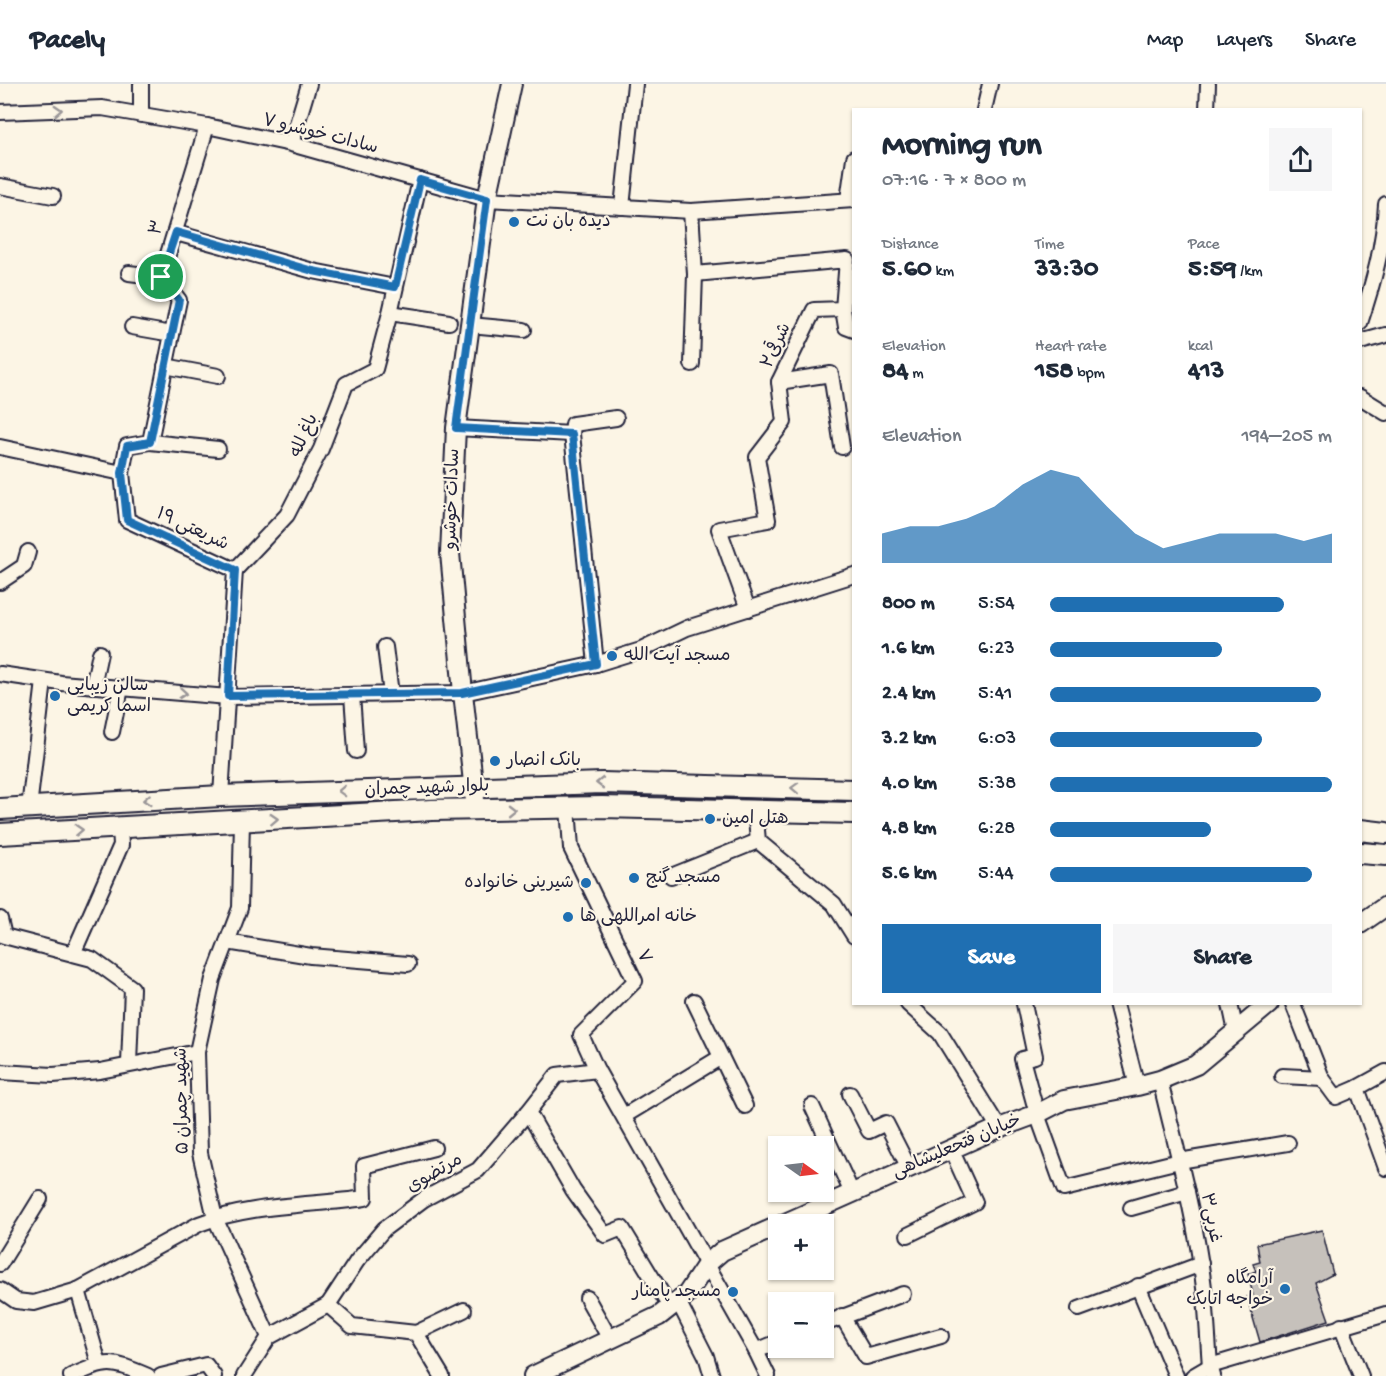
<!DOCTYPE html>
<html lang="en">
<head>
<meta charset="utf-8">
<style>
	body { margin:0; font-family:"Gochi Hand","Playpen Sans Arabic",sans-serif; background:#f6f6f7; color:#1f2937; height:100vh; display:flex; flex-direction:column; font-size:22px; white-space:nowrap }
	* { box-sizing:border-box; margin:0 }
	p { font-size:20px; color:#747a83 }
	.icon { flex:none; width:33px; height:33px; fill:none; stroke:currentColor; stroke-width:2; stroke-linecap:round; stroke-linejoin:round }
	.map { position:relative; flex:1; overflow:hidden }
	.details { position:absolute; left:852px; top:24px; width:510px; height:897px; display:flex; flex-direction:column; background:#fff; border-radius:0px; box-shadow:0 2px 4px #0004 }
	.details>* { flex:none }
	.needle { width:39px; rotate:104deg }
	.buttons { position:absolute; left:768px; top:1052px; display:grid; gap:12px }
	.buttons a { display:grid; place-items:center; width:66px; height:66px; border-radius:0px; background:#fff; box-shadow:0 2px 4px #0004; font-size:30px }
	.pin { position:absolute; display:grid; place-items:center; width:51px; height:51px; color:#fff; margin:-26px; border:3px solid #fff; border-radius:50%; box-shadow:0 2px 6px #0007 }
	.round { display:grid; place-items:center; flex:none; width:63px; height:63px; border-radius:0px; background:#f6f6f7 }
	.headline { display:flex; align-items:center; justify-content:space-between; height:102px; padding:0 30px }
	h1 { font-size:33px; font-weight:700; line-height:45px }
	.stats { display:grid; grid-template-columns:repeat(3,1fr); gap:9px; height:102px; padding:6px 30px }
	.stats div { display:grid; align-content:center }
	.stats b { font-size:26px; font-weight:700 }
	.stats small { font-size:16px; font-weight:400 }
	.stats p { font-size:16px }
	.chart { height:168px; padding:12px 30px }
	.chart p { display:flex; justify-content:space-between }
	.chart svg { width:100%; height:108px; margin-top:6px; fill:#1f6fb2; opacity:.7 }
	.action { display:flex; gap:12px; margin-top:auto; padding:12px 30px }
	.action a { flex:1; height:69px; border-radius:0px; background:#1f6fb2; color:#fff; font-size:24px; font-weight:700; line-height:69px; text-align:center }
	.action a+a { background:#f6f6f7; color:#1f2937 }
	ul { padding:0 30px; list-style:none; font-size:20px }
	li { display:grid; grid-template-columns:96px 72px 1fr; align-items:center; height:45px }
	li i { height:15px; border-radius:8px; background:#1f6fb2 }
	header { display:flex; align-items:center; gap:36px; box-sizing:border-box; height:84px; padding:0 30px; background:#fff; border-bottom:2px solid #e0e1e3 }
	header strong { font-size:28px }
	nav { display:flex; gap:33px; margin-inline-start:auto; font-size:21px }
	.map>svg:first-child { display:block }
	.building { fill:#c6c1bb; stroke:#22223b; stroke-width:1.5 }
	.lines { fill:none; stroke-linecap:round; stroke-linejoin:round }
	.minor-casing { stroke:#22223b; stroke-width:18 }
	.tertiary-casing { stroke:#22223b; stroke-width:22 }
	.secondary-casing { stroke:#22223b; stroke-width:24 }
	.minor { stroke:#fcf5e5; stroke-width:14 }
	.tertiary { stroke:#fcf5e5; stroke-width:18 }
	.secondary { stroke:#fcf5e5; stroke-width:20 }
	.oneway { stroke:#9a9698 }
	.route-casing { stroke:#fff; stroke-width:12 }
	.route { stroke:#1f6fb2; stroke-width:8 }
	.poi-dot { fill:#1f6fb2; stroke:#fcf5e5; stroke-width:2 }
	.labels { text-anchor:middle; dominant-baseline:central; stroke-width:4.5; stroke-linejoin:round; paint-order:stroke }
	.street-label { font-size:18px; fill:#22223b; stroke:#fcf5e5 }
	.poi-label { font-size:18px; fill:#22223b; stroke:#fcf5e5; text-anchor:start }
</style>
</head>
<body>
<header>
<strong>Pacely</strong>
<nav><a>Map</a><a>Layers</a><a>Share</a></nav>
</header>
<div class="map">
<svg width="1386" height="1292" viewBox="0 0 1386 1292">
	<rect width="100%" height="100%" fill="#fcf5e5"/>
	<filter id="ink" filterUnits="userSpaceOnUse"><feTurbulence type="fractalNoise" baseFrequency=".0167" numOctaves="2"/><feDisplacementMap in="SourceGraphic" scale="12" xChannelSelector="R" yChannelSelector="G"/><feConvolveMatrix kernelMatrix="1 2 1 2 8 2 1 2 1" color-interpolation-filters="sRGB"/></filter>
	<g filter="url(#ink)">
		<polygon class="building" points="1322,1146 1333,1190 1316,1199 1329,1236 1260,1258 1247,1213 1253,1211 1248,1190 1256,1187 1253,1180 1260,1178 1257,1160"/>
		<g class="lines">
			<g class="minor-casing">
				<g id="minor">
					<polyline points="984,26 990,0"/>
					<polyline points="1207,26 1208,0"/>
					<polyline points="0,28 102,24 207,42 291,60 487,115 691,127 854,116"/>
					<polyline points="141,31 141,0"/>
					<polyline points="291,60 309,0"/>
					<polyline points="0,102 53,112"/>
					<polyline points="848,116 854,74"/>
					<polyline points="622,123 635,0"/>
					<polyline points="691,127 695,190 692,280"/>
					<polyline points="176,149 313,187 395,203"/>
					<polyline points="129,189 161,193"/>
					<polyline points="695,190 847,176 843,225 814,226 779,298 784,338 757,373 768,436 719,445 748,525"/>
					<polyline points="843,225 846,243 854,246"/>
					<polyline points="390,229 449,238"/>
					<path d="M1360 239C1373 200 1384 161 1386 120"/>
					<polyline points="470,241 524,246"/>
					<polyline points="132,243 172,250"/>
					<polyline points="1360,258 1386,251"/>
					<polyline points="165,282 218,292"/>
					<polyline points="779,298 831,290 842,363"/>
					<polyline points="1360,313 1386,329"/>
					<polyline points="456,344 572,350"/>
					<polyline points="150,358 218,365"/>
					<polyline points="0,363 122,389 127,436 235,486"/>
					<polyline points="122,389 127,362 150,358 179,216 161,193 207,42"/>
					<polyline points="235,486 287,431 321,365 346,300 375,285 390,229 420,96"/>
					<polyline points="0,498 24,482 28,468"/>
					<polyline points="385,563 391,610"/>
					<polyline points="596,580 572,350 573,340 616,334"/>
					<polyline points="0,590 61,599 228,613 463,609 596,580 641,566 687,544 854,491"/>
					<polyline points="93,602 100,569"/>
					<polyline points="352,611 356,667"/>
					<polyline points="112,648 121,604"/>
					<polyline points="221,712 235,486"/>
					<polyline points="568,723 571,764 635,897 581,951 597,986 756,1267 768,1292"/>
					<polyline points="29,724 44,597"/>
					<polyline points="755,725 758,757 834,820 854,852"/>
					<polyline points="242,737 240,824 213,895 197,968 200,1069 215,1134 269,1253"/>
					<polyline points="671,792 758,757"/>
					<polyline points="0,835 4,852 92,875 132,904 129,980"/>
					<polyline points="227,858 311,872 408,880"/>
					<polyline points="73,870 121,761 120,744"/>
					<polyline points="694,917 745,1022"/>
					<polyline points="908,920 940,949 999,1044"/>
					<polyline points="1024,920 1035,972 1022,975 1037,1030 1064,1105 1179,1077 1288,1059"/>
					<polyline points="1116,920 1137,1002"/>
					<polyline points="1230,920 1236,948"/>
					<polyline points="1293,920 1322,994 1336,1013 1357,1004 1386,988"/>
					<polyline points="0,988 53,991 100,987 197,968"/>
					<polyline points="1282,992 1322,994"/>
					<path d="M1160 996C1176 1064 1196 1134 1204 1204 1207 1230 1208 1256 1210 1282L1213 1292"/>
					<polyline points="1357,1004 1386,1084"/>
					<polyline points="850,1010 869,1047 886,1039 909,1084"/>
					<polyline points="812,1022 852,1109"/>
					<polyline points="528,1028 573,1106 605,1151 622,1144 670,1223"/>
					<polyline points="624,1032 721,973"/>
					<polyline points="1131,1124 1187,1108"/>
					<polyline points="908,1151 975,1118 951,1065"/>
					<polyline points="0,1180 40,1115"/>
					<polyline points="1138,1202 1176,1292"/>
					<polyline points="0,1206 16,1217 34,1219 78,1206"/>
					<polyline points="587,1214 610,1255"/>
					<polyline points="678,1217 706,1272 712,1292"/>
					<polyline points="328,1221 357,1177 384,1145 424,1115 478,1086 528,1028 557,991 597,986"/>
					<polyline points="1079,1225 1201,1180"/>
					<polyline points="842,1232 866,1273 941,1252"/>
					<polyline points="824,1240 903,1210"/>
					<polyline points="1341,1242 1361,1292"/>
					<polyline points="416,1249 464,1226"/>
					<polyline points="756,1267 778,1258"/>
					<path d="M99 1280 78 1206 199 1140C251 1120 310 1122 365 1114L364 1082 434 1064"/>
					<path d="M71 1292C109 1276 110 1276 148 1292"/>
					<polyline points="161,1292 206,1281 214,1292"/>
					<polyline points="244,1292 269,1253 328,1221 352,1242 416,1249 442,1292"/>
					<polyline points="1193,1292 1210,1282 1386,1230"/>
				</g>
			</g>
			<g class="tertiary-casing">
				<g id="tertiary">
					<polyline points="476,725 463,609 450,469 456,344 487,115 512,0"/>
					<polyline points="1360,840 1386,822"/>
					<polyline points="783,1140 999,1044 1037,1030 1064,1016 1137,1002 1160,996 1196,981 1269,920"/>
					<polyline points="533,1292 659,1232 687,1210 707,1180 722,1167 778,1142"/>
				</g>
			</g>
			<g class="secondary-casing">
				<g id="secondary">
					<polyline points="0,725 221,712 602,699 854,706"/>
					<polyline points="1360,746 1386,749"/>
					<polyline points="0,750 432,726 602,723 854,729"/>
					<polyline points="1360,769 1386,771"/>
				</g>
			</g>
			<use href="#minor" class="minor"/>
			<use href="#tertiary" class="tertiary"/>
			<use href="#secondary" class="secondary"/>
		</g>
		<defs><path id="oneway-chevron" d="M-2-3.5L2.5 0L-2 3.5" fill="none" stroke-width="1.6" stroke-linecap="round" stroke-linejoin="round" transform="scale(1.5)"/></defs>
		<g class="oneway">
			<use href="#oneway-chevron" transform="translate(58 26) rotate(-3)"/>
			<use href="#oneway-chevron" transform="translate(183 609) rotate(5)"/>
			<use href="#oneway-chevron" transform="translate(600 699) rotate(180)"/>
			<use href="#oneway-chevron" transform="translate(795 704) rotate(-178)"/>
			<use href="#oneway-chevron" transform="translate(342 707) rotate(178)"/>
			<use href="#oneway-chevron" transform="translate(147 716) rotate(176)"/>
			<use href="#oneway-chevron" transform="translate(511 725) rotate(-1)"/>
			<use href="#oneway-chevron" transform="translate(274 735) rotate(-3)"/>
			<use href="#oneway-chevron" transform="translate(79 746) rotate(-3)"/>
		</g>
	</g>
	<g class="lines" filter="url(#ink)">
		<g class="route-casing">
			<polygon id="route" points="420,96 487,115 456,344 572,350 596,580 462,609 228,612 235,486 127,436 122,389 127,362 150,358 179,216 161,193 176,148 313,187 395,203"/>
		</g>
		<use href="#route" class="route"/>
	</g>
	<g class="poi-dot">
		<circle cx="514" cy="138" r="6"/>
		<circle cx="612" cy="572" r="6"/>
		<circle cx="55" cy="612" r="6"/>
		<circle cx="495" cy="677" r="6"/>
		<circle cx="710" cy="735" r="6"/>
		<circle cx="634" cy="794" r="6"/>
		<circle cx="586" cy="799" r="6"/>
		<circle cx="568" cy="833" r="6"/>
		<circle cx="1285" cy="1205" r="6"/>
		<circle cx="733" cy="1208" r="6"/>
	</g>
	<g class="labels">
		<g class="street-label">
			<text transform="translate(320 51) rotate(14)">سادات خوشرو ۷</text>
			<text transform="translate(158 144) rotate(-73)">۳</text>
			<text transform="translate(777 262) rotate(-65)">شرقی۲</text>
			<text transform="translate(305 352) rotate(-66)">باغ لله</text>
			<text transform="translate(453 415) rotate(-88)">سادات خوشرو</text>
			<text transform="translate(192 446) rotate(25)">شریعتی ۱۹</text>
			<text transform="translate(427 705) rotate(-2)">بلوار شهید چمران</text>
			<text transform="translate(643 873) rotate(64)">۷</text>
			<text transform="translate(183 1017) rotate(-91)">شهید چمران ۵</text>
			<text transform="translate(957 1063) rotate(-23)">خیابان فتحعلیشاهی</text>
			<text transform="translate(435 1090) rotate(-30)">مرتضوی</text>
			<text transform="translate(1210 1134) rotate(79)">غربی۳</text>
		</g>
		<g class="poi-label">
			<text x="526" y="138">دیده بان نت</text>
			<text x="624" y="572">مسجد آیت الله</text>
			<text x="67" y="602">سالن زیبایی<tspan x="67" dy="21">اسما کریمی</tspan></text>
			<text x="507" y="677">بانک انصار</text>
			<text x="722" y="735">هتل امین</text>
			<text x="646" y="794">مسجد گنج</text>
			<text x="574" y="799" text-anchor="end">شیرینی خانواده</text>
			<text x="580" y="833">خانه امراللهی ها</text>
			<text x="1273" y="1195" text-anchor="end">آرامگاه<tspan x="1273" dy="21">خواجه اتابک</tspan></text>
			<text x="721" y="1208" text-anchor="end">مسجد پامنار</text>
		</g>
	</g>
</svg>
<div class="buttons">
<a><svg class="needle" viewBox="-14 -14 28 28"><path d="M0-13l5 13h-10z" fill="#e53935"/><path d="M0 13l5-13h-10z" fill="#747a83"/></svg></a>
<a>+</a>
<a>−</a>
</div>
<div class="pin" style="left:161px;top:193px;background:#1e9e55"><svg class="icon" aria-label="arrive" viewBox="0 0 24 24"><path d="M6 21V4h12l-3 4 3 4H6"/></svg></div>
<section class="details">
<div class="headline"><div><h1>Morning run</h1><p>07:16 · 7 × 800 m</p></div><a class="round"><svg class="icon" aria-label="share" viewBox="0 0 24 24"><path d="M12 15V3M7 8l5-5 5 5M5 13v7h14v-7"/></svg></a></div>
<div class="stats">
<div><p>Distance</p><b>5.60<small> km</small></b></div>
<div><p>Time</p><b>33:30</b></div>
<div><p>Pace</p><b>5:59<small> /km</small></b></div>
</div>
<div class="stats">
<div><p>Elevation</p><b>84<small> m</small></b></div>
<div><p>Heart rate</p><b>158<small> bpm</small></b></div>
<div><p>kcal</p><b>413</b></div>
</div>
<div class="chart"><p><span>Elevation</span>194–205 m</p>
<svg viewBox="0 0 160 44" preserveAspectRatio="none"><path d="M0 44V32L10 29L20 29L30 26L40 21L50 12L60 6L70 9L80 21L90 32L100 38L110 35L120 32L130 32L140 32L150 35L160 32V44z"/></svg>
</div>
<ul>
<li><b>800 m</b>5:54<i style="width:83%"></i></li>
<li><b>1.6 km</b>6:23<i style="width:61%"></i></li>
<li><b>2.4 km</b>5:41<i style="width:96%"></i></li>
<li><b>3.2 km</b>6:03<i style="width:75%"></i></li>
<li><b>4.0 km</b>5:38<i style="width:100%"></i></li>
<li><b>4.8 km</b>6:28<i style="width:57%"></i></li>
<li><b>5.6 km</b>5:44<i style="width:93%"></i></li>
</ul>
<div class="action"><a>Save</a><a>Share</a></div>
</section>
</div>
</body>
</html>
